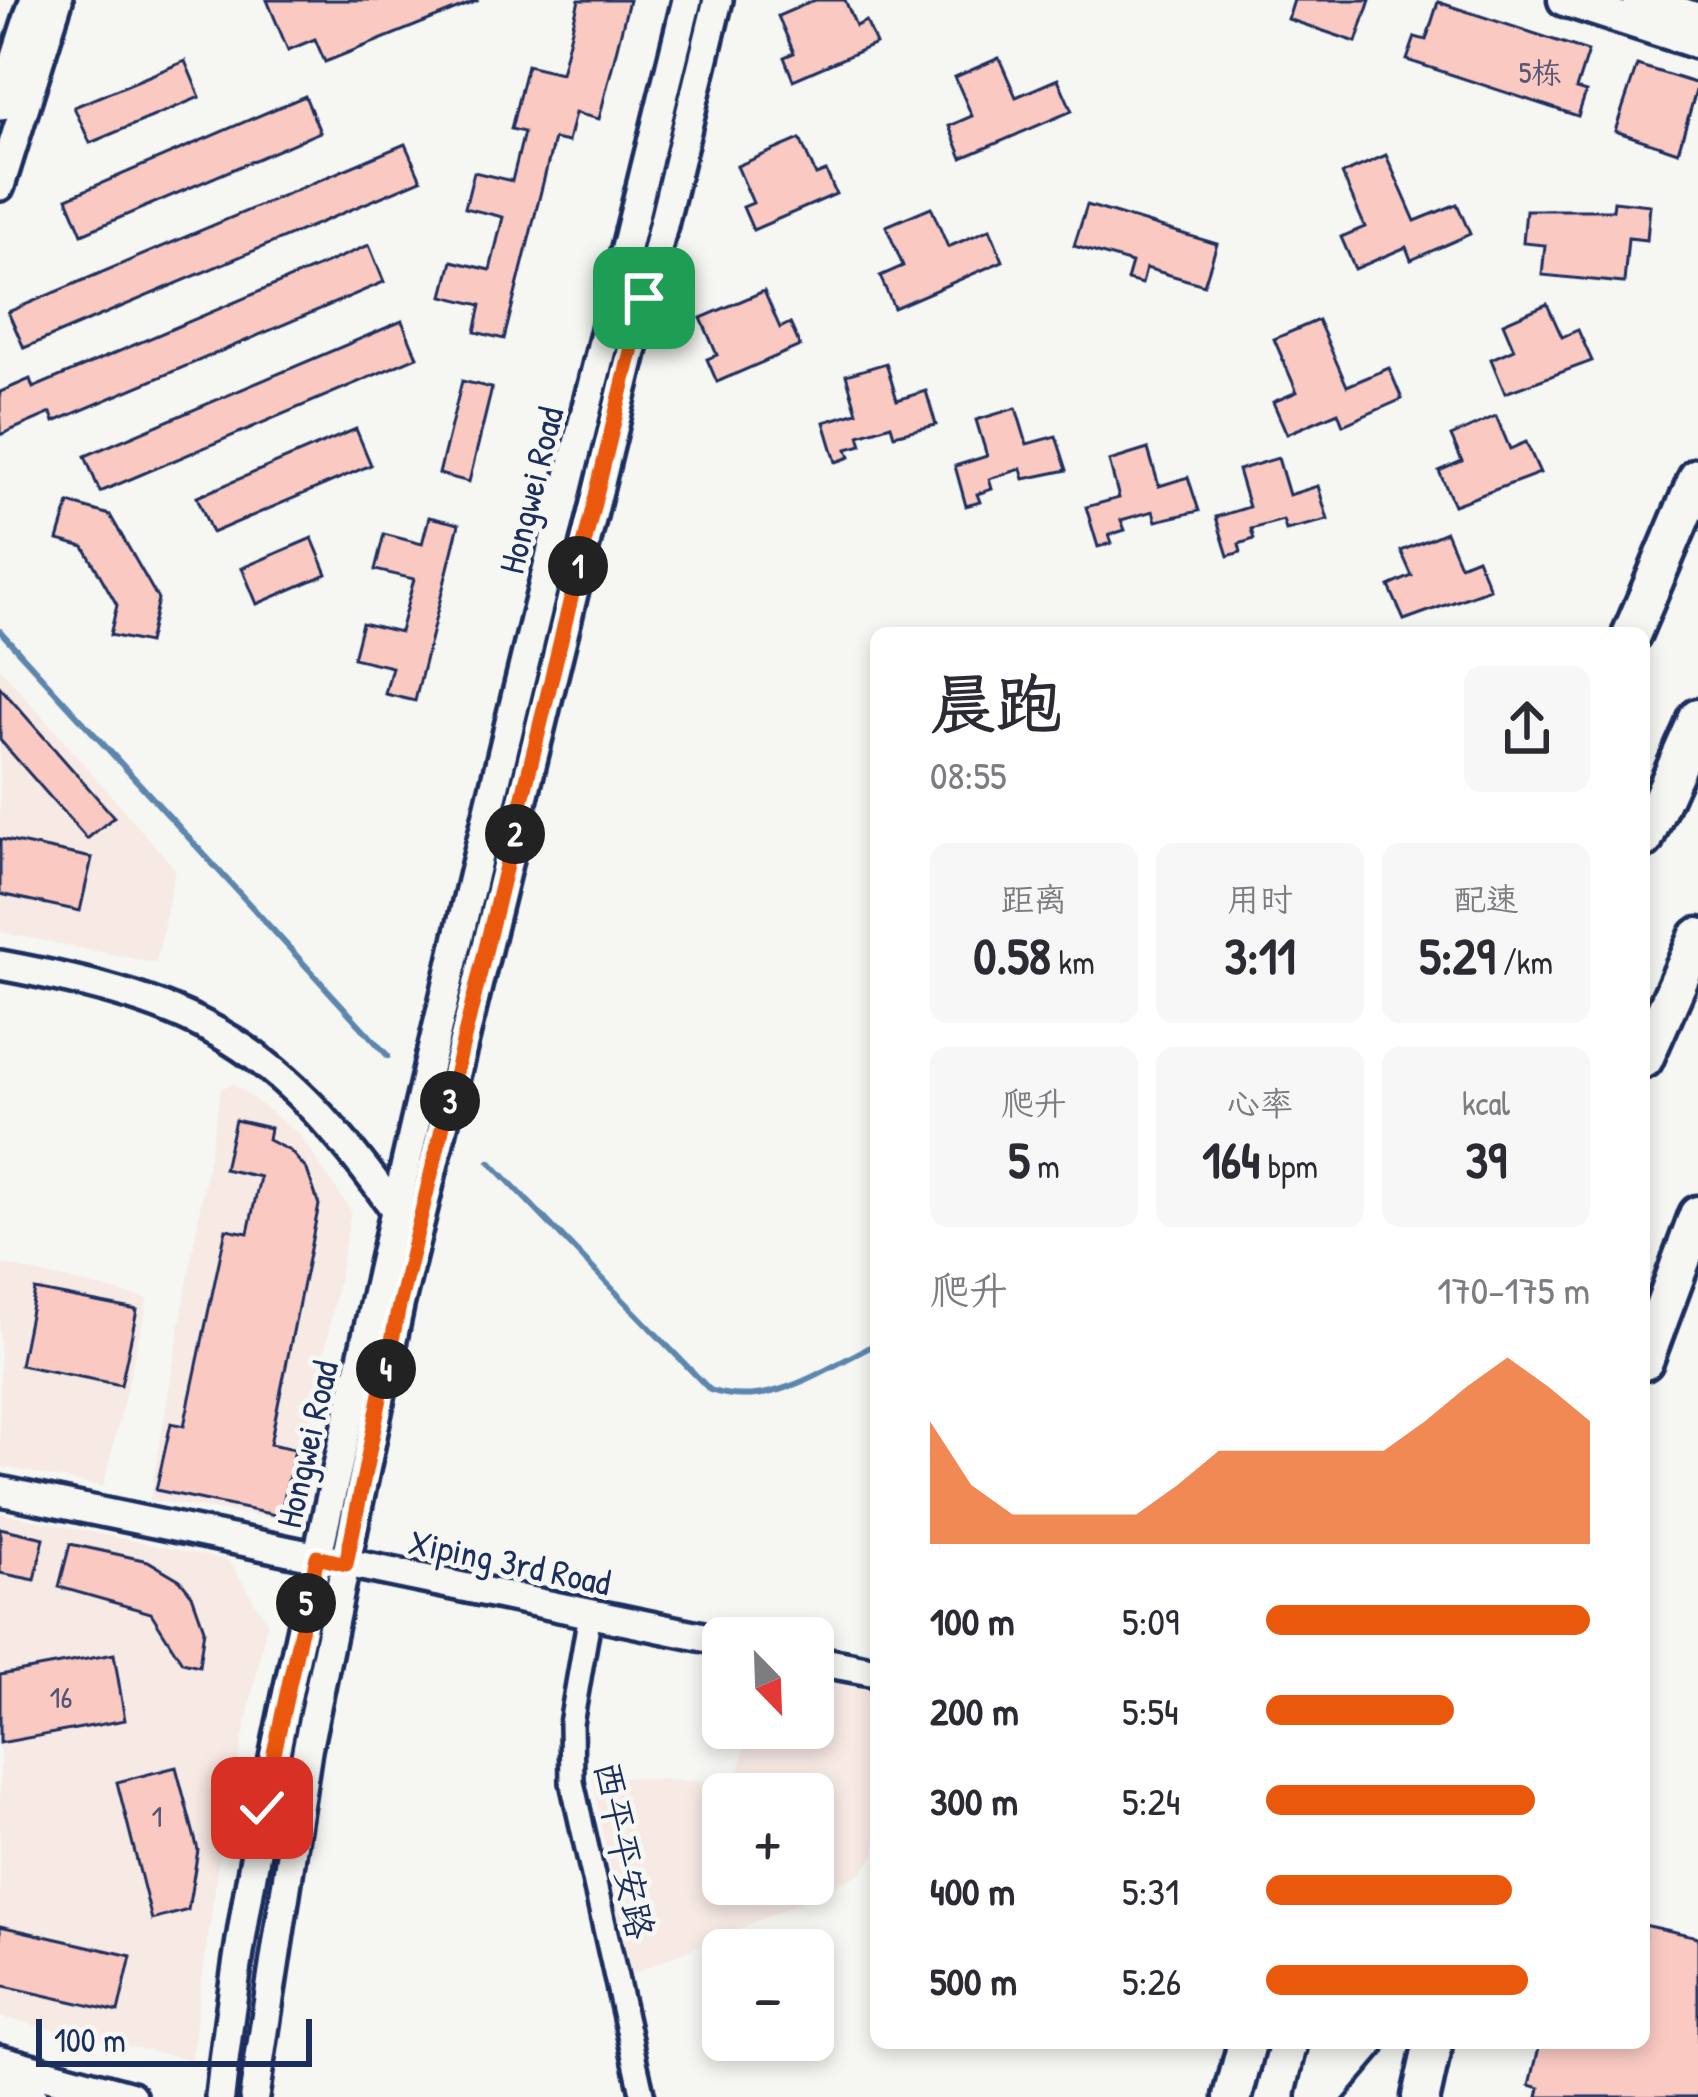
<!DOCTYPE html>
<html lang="zh">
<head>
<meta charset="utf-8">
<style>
	body { margin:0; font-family:"Patrick Hand","LXGW WenKai TC",sans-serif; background:#f7f7f7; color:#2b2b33; height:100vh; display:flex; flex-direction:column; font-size:45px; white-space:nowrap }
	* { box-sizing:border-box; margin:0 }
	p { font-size:39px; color:#7c7c81 }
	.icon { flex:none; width:66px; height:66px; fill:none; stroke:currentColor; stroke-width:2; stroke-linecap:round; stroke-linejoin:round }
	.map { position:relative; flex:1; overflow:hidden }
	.panel { position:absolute; left:870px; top:627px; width:780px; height:1422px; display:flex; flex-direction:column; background:#fff; border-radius:18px; box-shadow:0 6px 18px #0003 }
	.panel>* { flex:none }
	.needle { width:78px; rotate:157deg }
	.tools { position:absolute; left:702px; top:1617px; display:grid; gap:24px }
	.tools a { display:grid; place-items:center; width:132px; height:132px; border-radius:18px; background:#fff; box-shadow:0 6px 18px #0003; font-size:60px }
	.scale { position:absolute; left:36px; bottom:30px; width:276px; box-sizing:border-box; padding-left:12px; border:6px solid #1b2f5e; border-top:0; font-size:33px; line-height:42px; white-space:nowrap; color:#1b2f5e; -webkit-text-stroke:9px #f6f6f2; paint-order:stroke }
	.pin { position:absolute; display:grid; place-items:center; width:102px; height:102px; color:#fff; margin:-51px; border-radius:24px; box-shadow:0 6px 18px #0006 }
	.km { position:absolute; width:60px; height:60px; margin:-30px; border-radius:50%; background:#222; color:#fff; font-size:33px; line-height:60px; text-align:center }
	.round { display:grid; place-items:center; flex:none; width:126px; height:126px; border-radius:18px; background:#f7f7f7 }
	.summary { display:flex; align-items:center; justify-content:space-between; height:204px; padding:0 60px }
	h1 { font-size:66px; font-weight:800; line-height:90px }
	.stats { display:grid; grid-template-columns:repeat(3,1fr); gap:18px; height:204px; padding:12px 60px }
	.stats div { display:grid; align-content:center; border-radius:18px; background:#f7f7f7; text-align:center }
	.stats b { font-size:51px; font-weight:800 }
	.stats small { font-size:33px; font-weight:400 }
	.stats p { font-size:33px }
	.chart { height:336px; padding:24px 60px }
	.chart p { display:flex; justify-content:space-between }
	.chart svg { width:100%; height:216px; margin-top:12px; fill:#ea580c; opacity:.7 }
	ul { padding:0 60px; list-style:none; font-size:39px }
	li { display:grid; grid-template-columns:192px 144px 1fr; align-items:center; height:90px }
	li i { height:30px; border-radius:15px; background:#ea580c }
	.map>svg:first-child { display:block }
	.built { fill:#f7e9e4; fill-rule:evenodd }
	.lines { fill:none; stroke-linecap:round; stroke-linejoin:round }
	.stream { stroke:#5b86ae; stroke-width:6 }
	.building { fill:#facac2; stroke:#1b2f5e; stroke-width:3 }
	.minor-casing { stroke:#1b2f5e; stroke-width:30 }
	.tertiary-casing { stroke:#1b2f5e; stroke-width:36 }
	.secondary-casing { stroke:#1b2f5e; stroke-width:39 }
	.primary-casing { stroke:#1b2f5e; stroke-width:45 }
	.trunk-casing { stroke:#1b2f5e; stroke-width:45 }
	.minor { stroke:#f6f6f2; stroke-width:21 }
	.tertiary { stroke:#f6f6f2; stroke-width:27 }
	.secondary { stroke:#f6f6f2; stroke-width:30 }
	.primary { stroke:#f6f6f2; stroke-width:36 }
	.trunk { stroke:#f6f6f2; stroke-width:36 }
	.route-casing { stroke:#fff; stroke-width:24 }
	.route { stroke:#ea580c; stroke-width:15 }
	.labels { text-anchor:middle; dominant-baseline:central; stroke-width:10; stroke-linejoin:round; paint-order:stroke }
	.number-label { font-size:30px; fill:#535677 }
	.street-label { font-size:36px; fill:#1b2f5e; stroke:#f6f6f2 }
</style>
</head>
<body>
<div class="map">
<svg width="1698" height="2097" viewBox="0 0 1698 2097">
	<rect width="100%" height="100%" fill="#f6f6f2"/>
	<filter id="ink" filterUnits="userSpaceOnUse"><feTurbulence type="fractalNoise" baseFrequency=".00833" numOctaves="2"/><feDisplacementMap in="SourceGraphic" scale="24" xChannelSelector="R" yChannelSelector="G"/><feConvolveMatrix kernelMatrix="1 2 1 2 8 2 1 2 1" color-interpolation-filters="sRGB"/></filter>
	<g filter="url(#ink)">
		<g class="built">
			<polygon points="0,668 175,869 156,963 0,932"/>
			<polygon points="234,1084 299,1134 351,1211 293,1521 150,1500 221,1088"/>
			<polygon points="0,1264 148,1299 103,1487 0,1466"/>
			<polygon points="0,1513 229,1561 267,1622 220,1849 191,2060 0,2017"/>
			<path d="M813 1676 876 1693V1854L861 1873 795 1905 630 1975 592 1775 737 1784 748 1728H813ZM813 1794V1884H723V1794Z"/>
		</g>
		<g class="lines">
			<g class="stream">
				<polyline points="0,631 388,1056"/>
				<path d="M490 1162 710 1390C768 1411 824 1369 876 1344"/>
			</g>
		</g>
		<g class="building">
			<polygon points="267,0 476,0 477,1 325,62 315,39 288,50"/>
			<polygon points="579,0 629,0 599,119 575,113 568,142 554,139 504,339 475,332 481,305 443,296 452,261 490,270 503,217 465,208 474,172 512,181 524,132 511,129 527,65 561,73"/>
			<polygon points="815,0 845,0 856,26 866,21 876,44 793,80 784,57 794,53 778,16"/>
			<polygon points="1294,0 1370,0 1356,42 1288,19"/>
			<polygon points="1438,2 1588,51 1576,89 1586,92 1578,116 1407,60 1415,37 1426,40"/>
			<polygon points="999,58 1016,97 1058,79 1072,111 962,158 949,126 972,116 955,77"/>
			<polygon points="185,61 200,97 90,143 74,107"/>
			<polygon points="1637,65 1698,84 1678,152 1615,131"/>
			<polygon points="305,96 320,132 82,234 67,198"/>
			<polygon points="800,139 816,175 826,171 836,194 753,230 743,207 753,203 737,166"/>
			<polygon points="405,144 421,180 24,348 8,312"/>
			<polygon points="1386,155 1415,221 1457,204 1470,234 1411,260 1406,247 1355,269 1341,237 1365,227 1342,174"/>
			<polygon points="1614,201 1650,205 1647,240 1628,238 1624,283 1542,275 1545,245 1523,243 1526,210 1613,210"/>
			<polygon points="1087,205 1217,244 1204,285 1146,268 1142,284 1127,280 1132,263 1074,246"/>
			<polygon points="931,207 948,247 990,229 1003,261 894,308 880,276 903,266 886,226"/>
			<polygon points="369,245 384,282 54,422 51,413 0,435 0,392 30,379 33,388"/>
			<polygon points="764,291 780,328 790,323 800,346 717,382 707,359 717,355 701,318"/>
			<polygon points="1547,304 1562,337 1578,330 1592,361 1505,393 1491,359 1514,349 1503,323"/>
			<polygon points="1318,320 1347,386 1389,368 1402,399 1343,425 1338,412 1287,434 1273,402 1297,392 1274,339"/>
			<polygon points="402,321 417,357 100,492 85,456"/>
			<polygon points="886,363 897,400 926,391 936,425 894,435 891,425 859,435 862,445 847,449 850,457 836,462 824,422 857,412 846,375"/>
			<polygon points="462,381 492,388 469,482 439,474"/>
			<polygon points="1016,408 1027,444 1056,436 1067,470 1024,479 1021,469 989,479 992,489 977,494 980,502 966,506 955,466 987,456 976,420"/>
			<polygon points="1496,416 1510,449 1526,442 1540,473 1454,505 1439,471 1462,461 1451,436"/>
			<polygon points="356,429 371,465 212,533 197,497"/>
			<polygon points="1148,449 1159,486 1188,477 1199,511 1156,521 1153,511 1121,520 1125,530 1109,535 1112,543 1098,547 1086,507 1119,498 1109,461"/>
			<polygon points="1278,458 1289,495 1318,486 1328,520 1286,530 1283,520 1251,529 1254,539 1239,544 1241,552 1228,556 1216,517 1249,507 1238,470"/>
			<polygon points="69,503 110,515 158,599 148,643 110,635 117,605 84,547 58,540"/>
			<polygon points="429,517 459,524 415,701 385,694 392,667 353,658 362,623 400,632 414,579 375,570 384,534 422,544"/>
			<polygon points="1446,532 1460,565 1477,558 1490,589 1404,620 1389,586 1412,576 1401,551"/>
			<polygon points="312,538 327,574 257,604 242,568"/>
			<polygon points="0,687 114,817 87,839 0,740"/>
			<polygon points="0,839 92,858 80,911 0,894"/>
			<polygon points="235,1120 270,1128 268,1140 290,1151 307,1170 319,1205 270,1444 295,1449 280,1516 156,1490 171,1423 184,1426 226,1229 248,1233 260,1177 224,1169"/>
			<polygon points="35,1290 137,1310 121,1385 20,1365"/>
			<polygon points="0,1528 44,1538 35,1580 0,1573"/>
			<polygon points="70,1544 148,1561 180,1580 192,1595 204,1629 199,1666 182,1662 151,1613 59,1587"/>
			<polygon points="114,1654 125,1720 0,1743 0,1675"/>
			<polygon points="176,1767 198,1850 188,1910 152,1920 117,1782"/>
			<polygon points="1644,1925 1698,1937 1698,2097 1538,2097 1540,2088 1530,2085 1540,2043 1644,2043"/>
			<polygon points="0,1926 131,1956 118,2012 0,1985"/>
		</g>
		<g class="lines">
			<g class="minor-casing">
				<polyline id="minor" points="590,1614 571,1724 572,1782 643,2097"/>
			</g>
			<g class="tertiary-casing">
				<g id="tertiary">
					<polyline points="0,106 34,0"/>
					<polyline points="0,186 58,0"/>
					<path d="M0 965C205 1003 277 1044 399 1215"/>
					<polyline points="0,1491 723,1641"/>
					<polyline points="813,1660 876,1672"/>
					<path d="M220 2097C247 1842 310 1595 365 1345 465 895 577 448 687 0"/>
					<polyline points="254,2097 307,1750 399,1306 718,0"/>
				</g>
			</g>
			<g class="secondary-casing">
				<g id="secondary">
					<polyline points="1564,0 1698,43"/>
					<polyline points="1639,0 1698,19"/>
					<polyline points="0,2061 130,2097"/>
					<polyline points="0,2087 31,2097"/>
				</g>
			</g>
			<g class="primary-casing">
				<g id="primary">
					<polyline points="1632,633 1698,477"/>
					<polyline points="1644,1361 1698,1215"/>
					<polyline points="1233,2097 1247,2043"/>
					<polyline points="1320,2097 1366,2043"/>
					<polyline points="1421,2097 1433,2043"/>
				</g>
			</g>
			<g class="trunk-casing">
				<g id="trunk">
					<polyline points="1644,839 1698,718"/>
					<polyline points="1644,1059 1698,937"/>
					<polyline points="1317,2097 1330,2043"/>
				</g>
			</g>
			<use href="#minor" class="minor"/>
			<use href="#tertiary" class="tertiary"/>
			<use href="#secondary" class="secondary"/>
			<use href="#primary" class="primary"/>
			<use href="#trunk" class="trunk"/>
		</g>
	</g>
	<g class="lines" filter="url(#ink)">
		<g class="route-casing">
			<polyline id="route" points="262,1808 317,1557 346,1564 399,1306 644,298"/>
		</g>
		<use href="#route" class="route"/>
	</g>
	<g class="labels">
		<g class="number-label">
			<text x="1540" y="72">5栋</text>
			<text x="61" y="1697">16</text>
			<text x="157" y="1816">1</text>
		</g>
		<g class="street-label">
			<text transform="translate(530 490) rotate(-76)">Hongwei Road</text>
			<text transform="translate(306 1444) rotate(-77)">Hongwei Road</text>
			<text transform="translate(510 1561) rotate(12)">Xiping 3rd Road</text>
			<text transform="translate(625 1850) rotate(79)">西平平安路</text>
		</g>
	</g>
</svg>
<div class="tools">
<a><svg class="needle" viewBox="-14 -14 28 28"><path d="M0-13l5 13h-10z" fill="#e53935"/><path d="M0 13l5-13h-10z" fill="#7c7c81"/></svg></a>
<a>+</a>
<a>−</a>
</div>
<div class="scale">100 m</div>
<div class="pin" style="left:644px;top:298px;background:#1e9e55"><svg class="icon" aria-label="arrive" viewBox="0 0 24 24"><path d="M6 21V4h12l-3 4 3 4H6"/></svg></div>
<div class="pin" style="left:262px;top:1808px;background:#d93025"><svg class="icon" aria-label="check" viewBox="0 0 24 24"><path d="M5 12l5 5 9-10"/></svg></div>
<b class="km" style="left:578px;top:566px">1</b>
<b class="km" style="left:515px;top:834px">2</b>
<b class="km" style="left:450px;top:1101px">3</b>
<b class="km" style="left:386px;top:1369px">4</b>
<b class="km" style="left:306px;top:1603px">5</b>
<section class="panel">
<div class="summary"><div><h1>晨跑</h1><p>08:55</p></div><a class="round"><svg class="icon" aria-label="share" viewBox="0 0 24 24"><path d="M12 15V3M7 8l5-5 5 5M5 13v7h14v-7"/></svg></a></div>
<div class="stats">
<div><p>距离</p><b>0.58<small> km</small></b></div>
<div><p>用时</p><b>3:11</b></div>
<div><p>配速</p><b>5:29<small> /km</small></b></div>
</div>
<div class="stats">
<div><p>爬升</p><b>5<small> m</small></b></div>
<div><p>心率</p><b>164<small> bpm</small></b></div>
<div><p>kcal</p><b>39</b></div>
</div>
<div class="chart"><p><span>爬升</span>170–175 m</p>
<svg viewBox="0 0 160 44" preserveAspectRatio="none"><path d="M0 44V19L10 32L20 38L30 38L40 38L50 38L60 32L70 25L80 25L90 25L100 25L110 25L120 19L130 12L140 6L150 12L160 19V44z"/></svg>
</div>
<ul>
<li><b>100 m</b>5:09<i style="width:100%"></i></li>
<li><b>200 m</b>5:54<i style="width:58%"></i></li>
<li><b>300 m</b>5:24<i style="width:83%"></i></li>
<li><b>400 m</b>5:31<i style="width:76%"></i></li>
<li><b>500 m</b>5:26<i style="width:81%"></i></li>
</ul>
</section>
</div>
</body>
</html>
